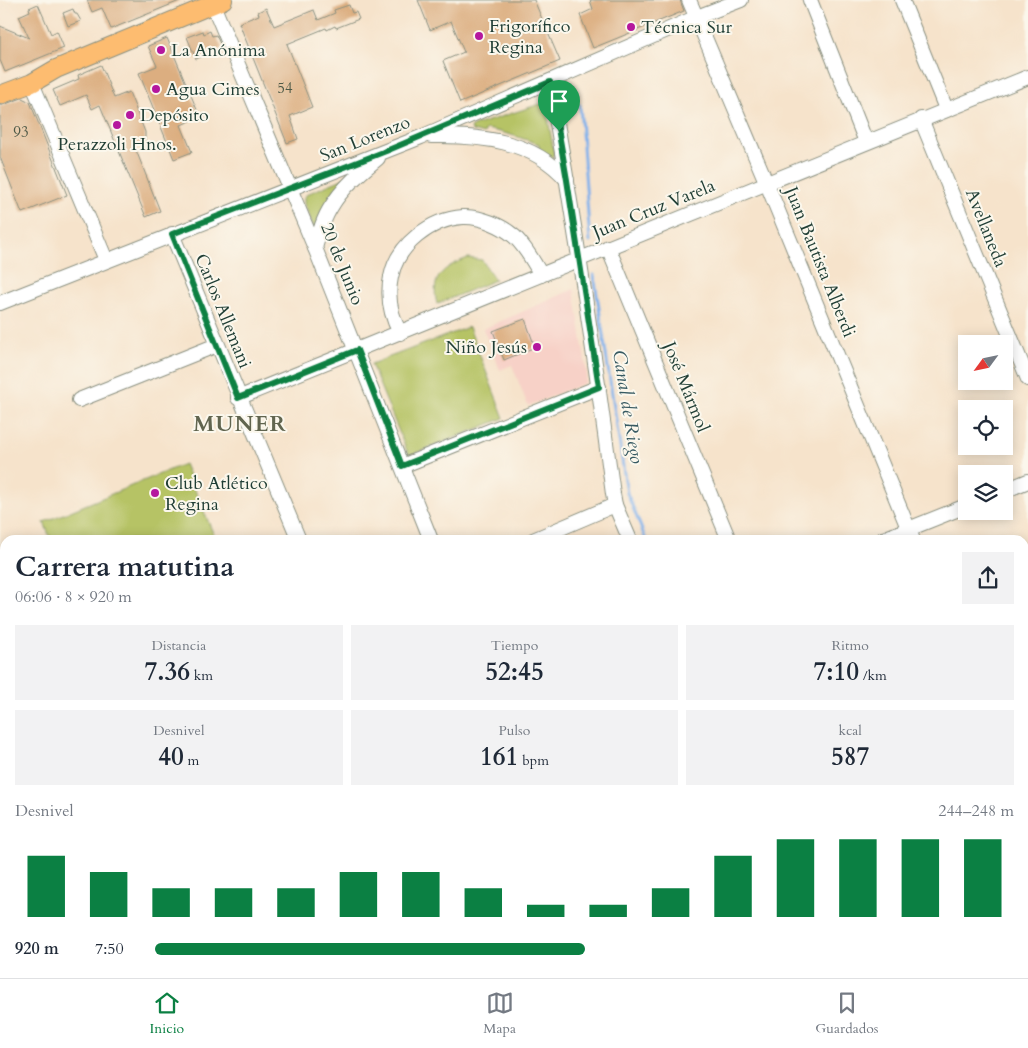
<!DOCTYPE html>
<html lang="es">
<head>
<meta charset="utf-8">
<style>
	body { margin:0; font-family:Cardo,serif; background:#f2f2f3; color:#1f2937; height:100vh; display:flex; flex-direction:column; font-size:19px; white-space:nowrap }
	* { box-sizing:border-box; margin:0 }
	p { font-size:16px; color:#747a83 }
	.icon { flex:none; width:28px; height:28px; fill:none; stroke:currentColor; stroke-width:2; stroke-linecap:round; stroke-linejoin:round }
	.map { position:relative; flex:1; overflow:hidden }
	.side { position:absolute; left:0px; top:535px; width:1029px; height:444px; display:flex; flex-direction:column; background:#fff; border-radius:15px 15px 0 0; box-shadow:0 2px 12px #0003 }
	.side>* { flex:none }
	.needle { width:32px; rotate:237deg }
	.tools { position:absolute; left:958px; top:335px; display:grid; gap:10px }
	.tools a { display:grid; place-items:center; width:55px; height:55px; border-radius:0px; background:#fff; box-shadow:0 2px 12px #0003; font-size:25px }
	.pin { position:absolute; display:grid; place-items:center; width:42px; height:42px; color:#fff; margin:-51px -21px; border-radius:50% 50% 50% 0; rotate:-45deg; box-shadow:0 0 5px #0007 }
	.pin .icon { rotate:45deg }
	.round { display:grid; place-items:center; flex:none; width:52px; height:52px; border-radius:0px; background:#f2f2f3 }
	.headline { display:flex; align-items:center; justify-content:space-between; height:85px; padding:0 15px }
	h1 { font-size:28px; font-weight:700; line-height:38px }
	.stats { display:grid; grid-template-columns:repeat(3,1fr); gap:8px; height:85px; padding:5px 15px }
	.stats div { display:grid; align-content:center; border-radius:0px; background:#f2f2f3; text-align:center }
	.stats b { font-size:25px; font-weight:700 }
	.stats small { font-size:14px; font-weight:400 }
	.stats p { font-size:14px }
	.chart { height:140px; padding:10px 15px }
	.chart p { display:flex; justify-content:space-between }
	.chart svg { width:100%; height:90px; margin-top:5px; stroke:#0b8043; stroke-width:6 }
	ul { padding:0 15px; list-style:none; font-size:16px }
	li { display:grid; grid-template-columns:80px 60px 1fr; align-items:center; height:38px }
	li i { height:12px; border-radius:6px; background:#0b8043 }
	.tabs { display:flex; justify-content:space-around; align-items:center; height:70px; border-top:1px solid #e0e1e3; background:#fff; font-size:14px; color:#747a83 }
	.tabs a { display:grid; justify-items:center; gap:2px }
	.tabs .active { color:#0b8043 }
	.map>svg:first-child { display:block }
	.built { fill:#f7d1c7 }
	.green { fill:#b6c365; stroke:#6a804c }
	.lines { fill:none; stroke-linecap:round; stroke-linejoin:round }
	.stream { stroke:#7fb1eb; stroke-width:3 }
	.building { fill:#dcae80 }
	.minor-casing { stroke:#8a9080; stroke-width:16 }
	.major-casing { stroke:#8a9080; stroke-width:20 }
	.minor { stroke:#fff; stroke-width:14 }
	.major { stroke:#fdbc70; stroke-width:18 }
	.route-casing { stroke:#fff; stroke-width:10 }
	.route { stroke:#0b8043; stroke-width:6 }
	.poi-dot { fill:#b5179e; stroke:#fbf7ec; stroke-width:2 }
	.labels { text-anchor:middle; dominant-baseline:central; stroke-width:4; stroke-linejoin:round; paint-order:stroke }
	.number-label { font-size:15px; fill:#4e5947 }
	.poi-label { font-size:18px; fill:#1f3d34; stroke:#fbf7ec; text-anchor:start }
	.street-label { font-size:18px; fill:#1f3d34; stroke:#fbf7ec }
	.water-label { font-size:19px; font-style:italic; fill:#375a62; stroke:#fbf7ec }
	.district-label { font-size:22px; font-weight:bold; letter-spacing:1px; fill:#61654f; stroke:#fbf7ec }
</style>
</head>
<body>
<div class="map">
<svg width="1028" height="978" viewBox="0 0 1028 978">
	<rect width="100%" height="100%" fill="#fbf7ec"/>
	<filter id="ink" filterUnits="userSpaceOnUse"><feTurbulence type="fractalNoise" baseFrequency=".02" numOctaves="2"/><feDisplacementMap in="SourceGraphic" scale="10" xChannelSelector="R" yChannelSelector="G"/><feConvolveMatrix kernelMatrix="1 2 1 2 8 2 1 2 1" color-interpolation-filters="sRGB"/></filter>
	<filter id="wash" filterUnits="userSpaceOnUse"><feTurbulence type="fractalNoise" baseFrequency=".0096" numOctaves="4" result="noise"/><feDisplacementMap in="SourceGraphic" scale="20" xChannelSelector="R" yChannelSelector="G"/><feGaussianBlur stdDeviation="1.12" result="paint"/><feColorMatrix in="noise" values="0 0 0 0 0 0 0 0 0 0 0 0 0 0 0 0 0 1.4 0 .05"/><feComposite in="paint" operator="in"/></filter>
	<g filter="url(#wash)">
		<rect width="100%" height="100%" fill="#f6e3cb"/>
		<polygon class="built" points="574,289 587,374 585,383 528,406 512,365 500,370 483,329"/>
		<g class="green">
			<path d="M540 104H544L546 107 554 153 553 156 551 157 539 150V144C521 138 504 132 486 129L484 134 472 131 471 128 473 126Z"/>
			<path d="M345 178C329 195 323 208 315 230L304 204V197L309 193Z"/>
			<path d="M468 258 482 260 495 280 437 304C430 276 444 267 468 258Z"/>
			<polygon points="469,327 504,418 409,456 371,364"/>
			<polygon points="184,464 216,540 51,540 44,522"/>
		</g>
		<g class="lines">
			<g class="stream">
				<polyline points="580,105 590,242"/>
				<polyline points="594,275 627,493 646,540"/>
			</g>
		</g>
		<g id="blocks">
			<g class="building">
				<polygon points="87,0 182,0 111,29 102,8 92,12"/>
				<polygon points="418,0 534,0 560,61 460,103 443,61 464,52 451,21 430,30"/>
				<polygon points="590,0 680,0 684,11 593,48 580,15 593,9"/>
				<polygon points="38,4 51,34 57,31 64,48 5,72 0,60 0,26 29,38 19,16 30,11 29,8"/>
				<polygon points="349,5 352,13 356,12 359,19 336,28 335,26 327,30 326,28 287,44 312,107 290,116 298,139 287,143 239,23 259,15 258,12 266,8 274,26 314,10 318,20 335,13 334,10"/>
				<polygon points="73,9 75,14 77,14 81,21 68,26 63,13"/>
				<polygon points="203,31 204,34 210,31 212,36 216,35 222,48 196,59 187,37"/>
				<polygon points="167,38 200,117 181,125 192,152 174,159 139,73 157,66 148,46"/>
				<polygon points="101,65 114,98 129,92 145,132 145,140 134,145 160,211 146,217 100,105 92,109 86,95 60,106 53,90 79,79 78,75"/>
				<polygon points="22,98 30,102 67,195 22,213 0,157 0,106"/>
				<polygon points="525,319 535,347 504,360 493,331"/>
			</g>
		</g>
	</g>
	<g filter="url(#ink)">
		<use href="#blocks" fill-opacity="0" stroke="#8a9080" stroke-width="1"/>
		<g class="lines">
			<g class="minor-casing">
				<g id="minor">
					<polyline points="211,0 315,248 431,540"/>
					<polyline points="689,0 767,184 913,540"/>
					<polyline points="810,0 866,142"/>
					<polyline points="902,0 946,109"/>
					<path d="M550 82C574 219 595 356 613 494L615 505 630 540"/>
					<polyline points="32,83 106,260"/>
					<polyline points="921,119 1028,379"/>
					<path d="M431 136C480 135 533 140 567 180"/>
					<polyline points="172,234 299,540"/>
					<polyline points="608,247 729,540"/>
					<path d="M315 248C319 234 323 219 331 207 342 188 361 172 378 158"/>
					<polyline points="0,303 421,137 697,17 741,0"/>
					<path d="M400 333C391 316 387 296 391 277 397 245 431 219 463 217 480 216 503 226 515 237 526 248 534 262 541 275"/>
					<polyline points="238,398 1028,77"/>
					<polyline points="79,400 217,345"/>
					<polyline points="402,466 599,387"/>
					<polyline points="1004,491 1028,481"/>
					<polyline points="533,540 615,505"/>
					<polyline points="881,540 966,506"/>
					<polyline points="1024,697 1028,695"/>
					<polyline points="0,755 5,753"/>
					<polyline points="1024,805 1028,815"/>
					<polyline points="0,926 5,924"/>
					<polyline points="1024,926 1028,925"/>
					<polyline points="71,974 73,978"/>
					<polyline points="178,974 180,978"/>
					<polyline points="477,974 478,978"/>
					<polyline points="591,974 593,978"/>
					<polyline points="697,974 699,978"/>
					<polyline points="811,974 813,978"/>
					<polyline points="906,974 908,978"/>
					<polyline points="194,978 204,974"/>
					<polyline points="338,978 348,974"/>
					<polyline points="833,978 844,974"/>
				</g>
			</g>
			<g class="major-casing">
				<g id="major">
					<polyline points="0,95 32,83 56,69 223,0"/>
					<polyline points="0,889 5,901"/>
					<polyline points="35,974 37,978"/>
				</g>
			</g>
			<use href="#minor" class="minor"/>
			<use href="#major" class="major"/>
		</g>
	</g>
	<g class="lines" filter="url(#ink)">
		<g class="route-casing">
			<polygon id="route" points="550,82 567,180 599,387 402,466 357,350 238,398 172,234 386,151"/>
		</g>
		<use href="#route" class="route"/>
	</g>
	<g class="poi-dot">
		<circle cx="631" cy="27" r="5"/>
		<circle cx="479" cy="36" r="5"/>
		<circle cx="161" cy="50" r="5"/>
		<circle cx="156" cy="89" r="5"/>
		<circle cx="130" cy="115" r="5"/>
		<circle cx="117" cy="125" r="5"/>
		<circle cx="537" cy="347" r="5"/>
		<circle cx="155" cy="493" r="5"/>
	</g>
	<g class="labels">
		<g class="number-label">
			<text x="285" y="88">54</text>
			<text x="21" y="132">93</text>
		</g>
		<g class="poi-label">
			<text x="489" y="26">Frigorífico<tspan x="489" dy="21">Regina</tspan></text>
			<text x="641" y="27">Técnica Sur</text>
			<text x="171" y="50">La Anónima</text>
			<text x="166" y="89">Agua Cimes</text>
			<text x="140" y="115">Depósito</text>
			<text x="117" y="144" text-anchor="middle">Perazzoli Hnos.</text>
			<text x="527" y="347" text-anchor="end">Niño Jesús</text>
			<text x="165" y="483">Club Atlético<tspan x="165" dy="21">Regina</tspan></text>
		</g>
		<g class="street-label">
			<text transform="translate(365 139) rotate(-22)">San Lorenzo</text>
			<text transform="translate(654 209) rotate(-22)">Juan Cruz Varela</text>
			<text transform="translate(986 228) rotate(68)">Avellaneda</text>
			<text transform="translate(820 262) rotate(68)">Juan Bautista Alberdi</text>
			<text transform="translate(342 264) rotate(68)">20 de Junio</text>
			<text transform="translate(223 311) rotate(68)">Carlos Allemani</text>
			<text transform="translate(686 387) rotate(68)">José Mármol</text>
		</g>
		<g class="water-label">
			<text transform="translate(628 407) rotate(81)">Canal de Riego</text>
		</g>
		<g class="district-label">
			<text x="240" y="424">MUNER</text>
		</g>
	</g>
</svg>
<div class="tools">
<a><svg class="needle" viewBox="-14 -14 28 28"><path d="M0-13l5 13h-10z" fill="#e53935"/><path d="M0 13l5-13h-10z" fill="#747a83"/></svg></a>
<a><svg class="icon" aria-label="locate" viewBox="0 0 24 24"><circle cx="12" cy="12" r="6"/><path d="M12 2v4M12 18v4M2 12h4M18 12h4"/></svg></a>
<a><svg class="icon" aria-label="layers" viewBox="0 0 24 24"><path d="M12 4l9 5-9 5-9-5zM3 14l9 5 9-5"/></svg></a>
</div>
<div class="pin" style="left:559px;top:131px;background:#1e9e55"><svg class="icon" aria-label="arrive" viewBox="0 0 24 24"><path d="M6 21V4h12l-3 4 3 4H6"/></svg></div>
<section class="side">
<div class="headline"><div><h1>Carrera matutina</h1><p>06:06 · 8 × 920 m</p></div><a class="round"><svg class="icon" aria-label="share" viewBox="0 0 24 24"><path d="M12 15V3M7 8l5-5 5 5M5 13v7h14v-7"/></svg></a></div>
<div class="stats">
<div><p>Distancia</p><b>7.36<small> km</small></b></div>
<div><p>Tiempo</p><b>52:45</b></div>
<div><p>Ritmo</p><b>7:10<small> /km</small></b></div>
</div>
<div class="stats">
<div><p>Desnivel</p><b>40<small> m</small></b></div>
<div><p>Pulso</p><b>161<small> bpm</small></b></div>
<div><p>kcal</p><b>587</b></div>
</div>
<div class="chart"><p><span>Desnivel</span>244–248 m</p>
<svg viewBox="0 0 160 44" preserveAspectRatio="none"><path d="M5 44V14M15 44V22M25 44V30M35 44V30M45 44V30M55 44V22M65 44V22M75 44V30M85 44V38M95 44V38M105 44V30M115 44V14M125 44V6M135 44V6M145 44V6M155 44V6"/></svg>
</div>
<ul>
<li><b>920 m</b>7:50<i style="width:50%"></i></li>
</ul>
</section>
</div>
<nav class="tabs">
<a class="active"><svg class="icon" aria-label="home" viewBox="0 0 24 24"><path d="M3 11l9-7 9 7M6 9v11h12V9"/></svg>Inicio</a>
<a><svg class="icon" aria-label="map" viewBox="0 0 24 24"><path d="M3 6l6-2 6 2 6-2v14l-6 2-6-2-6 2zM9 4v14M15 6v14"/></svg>Mapa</a>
<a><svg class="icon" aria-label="saved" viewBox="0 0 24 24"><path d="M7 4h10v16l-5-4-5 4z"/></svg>Guardados</a>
</nav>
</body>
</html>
